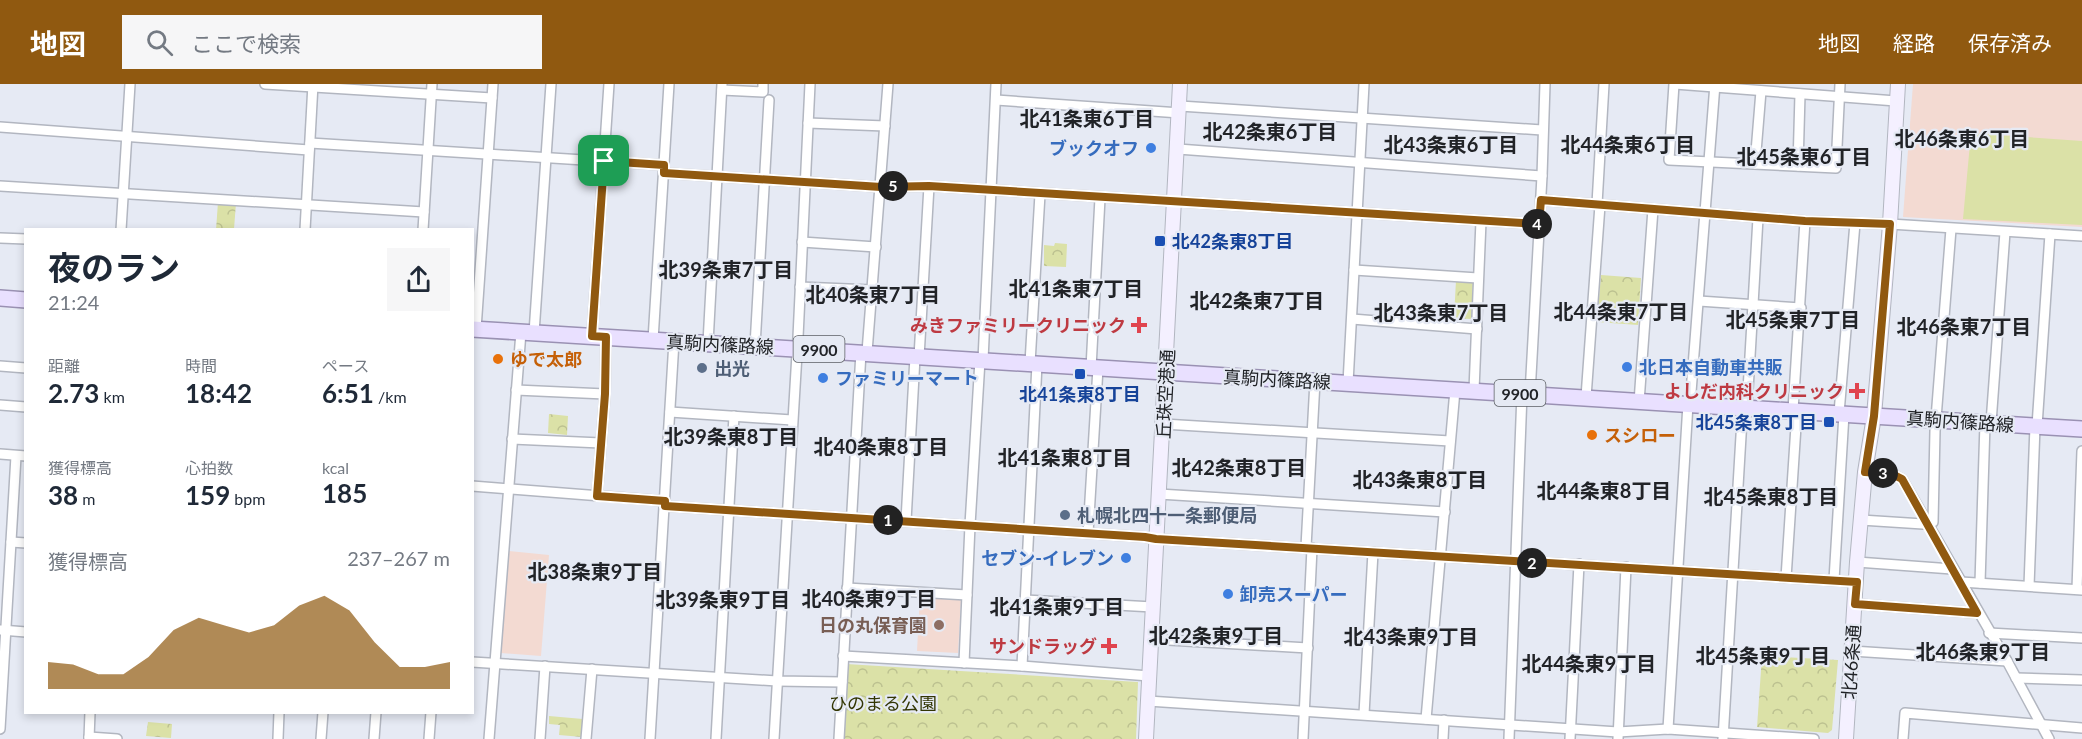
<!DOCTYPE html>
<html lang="ja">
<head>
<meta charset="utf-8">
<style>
	body { margin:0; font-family:Lato,"Noto Sans JP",sans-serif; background:#f6f6f7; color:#1f2937; height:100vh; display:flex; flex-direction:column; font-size:22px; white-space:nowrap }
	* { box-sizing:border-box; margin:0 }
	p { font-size:20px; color:#747a83 }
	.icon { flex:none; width:33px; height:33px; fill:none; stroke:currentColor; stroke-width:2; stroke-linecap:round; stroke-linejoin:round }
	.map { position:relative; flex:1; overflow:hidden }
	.details { position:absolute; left:24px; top:144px; width:450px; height:486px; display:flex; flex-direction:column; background:#fff; border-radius:0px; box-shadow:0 3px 9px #0003 }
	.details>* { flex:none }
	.pin { position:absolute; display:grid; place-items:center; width:51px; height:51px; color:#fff; margin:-26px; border-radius:12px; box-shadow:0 3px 9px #0006 }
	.km { position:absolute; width:30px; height:30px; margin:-15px; border-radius:50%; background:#222; color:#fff; font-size:16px; line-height:30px; text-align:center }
	.round { display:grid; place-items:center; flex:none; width:63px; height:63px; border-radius:0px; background:#f6f6f7 }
	.summary { display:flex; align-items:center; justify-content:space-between; height:102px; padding:0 24px }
	h1 { font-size:33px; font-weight:700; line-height:45px }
	.stats { display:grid; grid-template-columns:repeat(3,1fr); gap:9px; height:102px; padding:6px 24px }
	.stats div { display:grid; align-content:center }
	.stats b { font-size:26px; font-weight:700 }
	.stats small { font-size:16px; font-weight:400 }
	.stats p { font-size:16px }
	.chart { height:168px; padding:12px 24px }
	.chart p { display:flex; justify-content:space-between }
	.chart svg { width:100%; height:108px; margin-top:6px; fill:#905910; opacity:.7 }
	header { display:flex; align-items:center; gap:36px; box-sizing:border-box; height:84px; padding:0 30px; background:#905910; color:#fff }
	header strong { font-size:28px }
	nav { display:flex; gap:33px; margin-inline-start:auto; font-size:21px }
	.search { width:420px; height:54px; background:#f6f6f7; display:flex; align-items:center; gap:15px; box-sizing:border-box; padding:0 21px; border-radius:0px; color:#747a83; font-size:22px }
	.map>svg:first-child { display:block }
	.education { fill:#f3dad2 }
	.green { fill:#dbe1a7 }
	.park { fill:url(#park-crowns) }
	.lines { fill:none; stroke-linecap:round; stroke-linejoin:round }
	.street-casing { stroke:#b2b6c0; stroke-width:12 }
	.secondary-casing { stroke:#b2b6c0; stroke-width:16 }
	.primary-casing { stroke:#9a91b3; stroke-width:18 }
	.street { stroke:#fff; stroke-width:9 }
	.secondary { stroke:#f4f0ff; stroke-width:14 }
	.primary { stroke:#e9e0ff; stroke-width:15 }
	.route-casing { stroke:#fff; stroke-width:12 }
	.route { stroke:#905910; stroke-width:8 }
	.shop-dot { fill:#3f7fe0; stroke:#e6eaf4; stroke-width:2 }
	.transit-dot { fill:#1a4fb4; stroke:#e6eaf4; stroke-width:2 }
	.health-dot { fill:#e0444e; stroke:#e6eaf4; stroke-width:2 }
	.food-dot { fill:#e8710a; stroke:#e6eaf4; stroke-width:2 }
	.service-dot { fill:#5c6f8a; stroke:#e6eaf4; stroke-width:2 }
	.education-dot { fill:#8d6e63; stroke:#e6eaf4; stroke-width:2 }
	.labels { text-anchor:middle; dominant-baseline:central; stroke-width:4.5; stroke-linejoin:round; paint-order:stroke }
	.shield { fill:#e6eaf4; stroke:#5c5f64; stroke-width:1.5 }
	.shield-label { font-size:16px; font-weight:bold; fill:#212327 }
	.shop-label { font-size:18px; font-weight:bold; fill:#366cbe; stroke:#e6eaf4; text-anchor:start }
	.transit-label { font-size:18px; font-weight:bold; fill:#164399; stroke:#e6eaf4; text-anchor:start }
	.health-label { font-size:18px; font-weight:bold; fill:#be3a42; stroke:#e6eaf4; text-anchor:end }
	.street-label { font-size:18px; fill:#212327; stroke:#e6eaf4 }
	.food-label { font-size:18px; font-weight:bold; fill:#c56008; stroke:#e6eaf4; text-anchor:start }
	.service-label { font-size:18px; font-weight:bold; fill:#4e5e75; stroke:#e6eaf4; text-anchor:start }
	.education-label { font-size:18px; font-weight:bold; fill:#785e54; stroke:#e6eaf4; text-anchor:end }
	.park-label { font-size:18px; fill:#333603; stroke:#e6eaf4 }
	.neighbourhood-label { font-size:20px; font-weight:bold; fill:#212327; stroke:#e6eaf4 }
</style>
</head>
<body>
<header>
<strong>地図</strong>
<div class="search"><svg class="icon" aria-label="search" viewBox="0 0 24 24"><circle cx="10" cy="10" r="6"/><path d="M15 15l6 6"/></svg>ここで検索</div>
<nav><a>地図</a><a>経路</a><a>保存済み</a></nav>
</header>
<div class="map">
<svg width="2082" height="655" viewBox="0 0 2082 655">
	<defs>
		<pattern id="park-crowns" width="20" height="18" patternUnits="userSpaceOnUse" patternTransform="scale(1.5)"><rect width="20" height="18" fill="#dbe1a7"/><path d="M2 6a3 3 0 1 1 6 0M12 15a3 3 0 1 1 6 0" fill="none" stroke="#bcc190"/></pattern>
	</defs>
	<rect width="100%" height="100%" fill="#e6eaf4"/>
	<g class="education">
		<polygon points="1913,0 2082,0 2082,143 1903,133"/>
		<polygon points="509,467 549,471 541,572 501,569"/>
		<polygon points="920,511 961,514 958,569 917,567"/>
	</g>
	<polygon class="green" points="1971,49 2082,57 2082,141 1963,135"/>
	<g class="park">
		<polygon points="218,118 236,119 234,145 216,146"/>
		<polygon points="1055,159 1067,160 1066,183 1044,182 1044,161 1054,162"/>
		<polygon points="1601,191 1641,194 1638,241 1597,238"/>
		<polygon points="1456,196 1473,197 1471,235 1454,234"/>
		<polygon points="549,330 568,332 567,351 548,349"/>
		<polygon points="1762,572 1838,576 1832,646 1828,649 1757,643"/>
		<polygon points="846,580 1138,598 1136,655 842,655"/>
		<polygon points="549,632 583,635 582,653 559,651 560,641 549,640"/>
		<polygon points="148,638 172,640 171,654 146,652"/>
	</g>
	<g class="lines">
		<g class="street-casing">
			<g id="street">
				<polyline points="265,0 492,14"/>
				<polyline points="1674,0 1669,76 1836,84 1840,0"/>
				<polyline points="1675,0 1896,17"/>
				<polyline points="722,6 763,8 763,0"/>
				<polyline points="996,16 1180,29"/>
				<polyline points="1180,22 1542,46"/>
				<polyline points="808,39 885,42"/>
				<polyline points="0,43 309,66"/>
				<polyline points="310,59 664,81"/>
				<polyline points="1178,65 1542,92"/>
				<polyline points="1755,80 1761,7"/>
				<polyline points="1798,82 1800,10"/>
				<polyline points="664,89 881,103 929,102 1539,140"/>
				<polyline points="0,102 424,128"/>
				<polyline points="1541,116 1805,137 1890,140 2082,152"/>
				<polyline points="1597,120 1604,0"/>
				<polyline points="121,146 130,0"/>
				<polyline points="305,146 313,0"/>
				<polyline points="423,146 432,0"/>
				<polyline points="0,154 26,155"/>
				<polyline points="802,158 876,163"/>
				<polyline points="1354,186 1478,194"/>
				<polyline points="800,203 872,206"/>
				<polyline points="1699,217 1801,224"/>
				<polyline points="1352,235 1477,245"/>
				<polyline points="476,245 493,0"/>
				<polyline points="534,249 551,0"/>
				<polyline points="592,252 609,0"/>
				<polyline points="653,256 669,0"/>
				<polyline points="708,259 722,0"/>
				<polyline points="755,262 769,16"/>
				<polyline points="867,268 888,0"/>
				<polyline points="919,273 929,102"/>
				<polyline points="983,276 996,0"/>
				<polyline points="1030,279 1040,110"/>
				<polyline points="0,282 26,284"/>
				<polyline points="1091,284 1100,114"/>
				<polyline points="1348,299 1364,0"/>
				<polyline points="516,306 605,310"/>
				<polyline points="1474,306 1481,137"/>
				<polyline points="1530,310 1542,92 1545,0"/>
				<polyline points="1586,313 1600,121"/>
				<polyline points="1639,318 1653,125"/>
				<polyline points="0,321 26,323"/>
				<polyline points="1690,321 1715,0"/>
				<polyline points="1793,326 1805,137"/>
				<polyline points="670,328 792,336"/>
				<polyline points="1839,329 1855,139"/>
				<polyline points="1991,339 2005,148"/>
				<polyline points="1163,340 1450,357"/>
				<polyline points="2037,342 2050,150"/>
				<polyline points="512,355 601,359"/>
				<polyline points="0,370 26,372"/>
				<polyline points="1865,388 1892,390 1902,395 2007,577 2049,655"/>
				<polyline points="472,402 665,417"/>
				<polyline points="1159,410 1445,428"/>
				<polyline points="597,412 605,310 606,253"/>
				<polyline points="665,422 1145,453 1156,455 1857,498"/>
				<polyline points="1861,436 1923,440 1933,438 1935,347 1951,145"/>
				<polyline points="906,437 915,273"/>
				<polyline points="1088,449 1098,284"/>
				<polyline points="11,458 26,459"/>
				<polyline points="1306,463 1315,297"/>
				<polyline points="1857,478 1952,485"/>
				<polyline points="1786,494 1797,327"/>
				<polyline points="1834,496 1844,330"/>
				<polyline points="1961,498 2082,506"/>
				<polyline points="1980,499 1985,339"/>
				<polyline points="2029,502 2035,342"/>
				<polyline points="847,504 967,511"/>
				<polyline points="2077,505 2082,367"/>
				<polyline points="1025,516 1153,523"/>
				<polyline points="1855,520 1977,529"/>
				<polyline points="1,546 26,548"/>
				<polyline points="1989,549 2082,554"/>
				<polyline points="1151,555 1308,564"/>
				<polyline points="1852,567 2007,577"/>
				<polyline points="843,572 1022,582 1149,592"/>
				<polyline points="472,578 777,597 842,598"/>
				<polyline points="964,579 970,441 980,276"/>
				<polyline points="1022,582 1037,280"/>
				<polyline points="2016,594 2082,596"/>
				<polyline points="1148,617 1618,648 1668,645 1814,655"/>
				<polyline points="1364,630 1373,468"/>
				<polyline points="1426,635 1455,306"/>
				<polyline points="0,645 16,372"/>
				<polyline points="1668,645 1688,320"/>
				<polyline points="89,653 117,655"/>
				<polyline points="89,655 90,628"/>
				<polyline points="278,655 279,628"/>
				<polyline points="321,655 323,628"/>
				<polyline points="374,655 376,628"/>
				<polyline points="429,655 431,628"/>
				<polyline points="489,655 521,248"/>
				<polyline points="540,655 545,582"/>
				<polyline points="586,655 592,585"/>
				<polyline points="650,655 674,257"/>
				<polyline points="716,655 734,332"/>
				<polyline points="774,655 798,253 810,0"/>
				<polyline points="839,655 861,268"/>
				<polyline points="1303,655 1312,464"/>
				<polyline points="1443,655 1444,636"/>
				<polyline points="1509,655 1522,309"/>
				<polyline points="1570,655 1579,480"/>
				<polyline points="1618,655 1626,483"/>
				<polyline points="1723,655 1742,335 1747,324 1758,134"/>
				<polyline points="1903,655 1905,629 2082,644"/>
			</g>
		</g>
		<g class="secondary-casing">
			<g id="secondary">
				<polyline points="1146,655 1180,0"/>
				<polyline points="1846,655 1857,478 1865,388 1874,332 1890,140 1898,0"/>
			</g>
		</g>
		<g class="primary-casing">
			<g id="primary">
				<polyline points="0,214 26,216"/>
				<polyline points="472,245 2082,345"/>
			</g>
		</g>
		<use href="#street" class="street"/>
		<use href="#secondary" class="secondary"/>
		<use href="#primary" class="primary"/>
	</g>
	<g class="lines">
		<g class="route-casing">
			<polygon id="route" points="604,77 664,81 664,89 881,103 929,102 1539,140 1541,116 1805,137 1890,140 1874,332 1865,388 1892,390 1902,395 1977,529 1855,520 1857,498 1156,455 1145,453 665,422 665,417 597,412 605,310 606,253 592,252"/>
		</g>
		<use href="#route" class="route"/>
	</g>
	<g class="shop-dot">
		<circle cx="1151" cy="64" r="6"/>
		<circle cx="1627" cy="283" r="6"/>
		<circle cx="823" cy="294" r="6"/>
		<circle cx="1126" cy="474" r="6"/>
		<circle cx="1228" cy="510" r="6"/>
	</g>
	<g class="transit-dot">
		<rect x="1154" y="151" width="12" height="12" rx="3"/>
		<rect x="1074" y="284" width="12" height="12" rx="3"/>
		<rect x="1823" y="332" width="12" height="12" rx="3"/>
	</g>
	<g class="health-dot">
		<path d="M1136 232h6v6h6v6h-6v6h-6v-6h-6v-6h6z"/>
		<path d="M1854 298h6v6h6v6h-6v6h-6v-6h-6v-6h6z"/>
		<path d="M1106 553h6v6h6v6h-6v6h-6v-6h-6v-6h6z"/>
	</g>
	<g class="food-dot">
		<circle cx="498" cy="275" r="6"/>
		<circle cx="1592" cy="351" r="6"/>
	</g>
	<g class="service-dot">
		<circle cx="702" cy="284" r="6"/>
		<circle cx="1065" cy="431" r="6"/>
	</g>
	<circle class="education-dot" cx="939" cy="541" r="6"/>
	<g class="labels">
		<g class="shield">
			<rect x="793.5" y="252" width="51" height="26" rx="4.5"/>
			<rect x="1494.5" y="296" width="51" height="26" rx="4.5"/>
		</g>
		<g class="shield-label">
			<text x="819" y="265">9900</text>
			<text x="1520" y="309">9900</text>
		</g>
		<g class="shop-label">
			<text x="1139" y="64" text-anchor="end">ブックオフ</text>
			<text x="1639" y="283">北日本自動車共販</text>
			<text x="835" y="294">ファミリーマート</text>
			<text x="1114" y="474" text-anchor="end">セブン-イレブン</text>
			<text x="1240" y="510">卸売スーパー</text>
		</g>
		<g class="transit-label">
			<text x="1172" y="157">北42条東8丁目</text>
			<text x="1080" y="310" text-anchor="middle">北41条東8丁目</text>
			<text x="1817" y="338" text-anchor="end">北45条東8丁目</text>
		</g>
		<g class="health-label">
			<text x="1126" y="241">みきファミリークリニック</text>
			<text x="1844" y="307">よしだ内科クリニック</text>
			<text x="1097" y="562">サンドラッグ</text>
		</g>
		<g class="street-label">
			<text transform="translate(720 260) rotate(3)">真駒内篠路線</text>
			<text transform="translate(1277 295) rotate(3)">真駒内篠路線</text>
			<text transform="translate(1165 310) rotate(-87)">丘珠空港通</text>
			<text transform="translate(1960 337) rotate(4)">真駒内篠路線</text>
			<text transform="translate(1851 578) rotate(-86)">北46条通</text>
		</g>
		<g class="food-label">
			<text x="510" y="275">ゆで太郎</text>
			<text x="1604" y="351">スシロー</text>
		</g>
		<g class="service-label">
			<text x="714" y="284">出光</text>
			<text x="1077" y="431">札幌北四十一条郵便局</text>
		</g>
		<g class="education-label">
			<text x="927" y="541">日の丸保育園</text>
		</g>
		<g class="park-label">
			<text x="883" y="619">ひのまる公園</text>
		</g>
		<g class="neighbourhood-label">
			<text x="1087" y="34">北41条東6丁目</text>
			<text x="1270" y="47">北42条東6丁目</text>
			<text x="1962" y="54">北46条東6丁目</text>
			<text x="1451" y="60">北43条東6丁目</text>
			<text x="1628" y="60">北44条東6丁目</text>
			<text x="1804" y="72">北45条東6丁目</text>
			<text x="726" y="185">北39条東7丁目</text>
			<text x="1076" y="204">北41条東7丁目</text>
			<text x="873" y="210">北40条東7丁目</text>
			<text x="1257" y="216">北42条東7丁目</text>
			<text x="1621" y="227">北44条東7丁目</text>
			<text x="1441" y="228">北43条東7丁目</text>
			<text x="1793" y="235">北45条東7丁目</text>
			<text x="1964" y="242">北46条東7丁目</text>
			<text x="731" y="352">北39条東8丁目</text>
			<text x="881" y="362">北40条東8丁目</text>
			<text x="1065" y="373">北41条東8丁目</text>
			<text x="1239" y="383">北42条東8丁目</text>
			<text x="1420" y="395">北43条東8丁目</text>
			<text x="1604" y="406">北44条東8丁目</text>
			<text x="1771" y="412">北45条東8丁目</text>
			<text x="595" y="487">北38条東9丁目</text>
			<text x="869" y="514">北40条東9丁目</text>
			<text x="723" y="515">北39条東9丁目</text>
			<text x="1057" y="522">北41条東9丁目</text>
			<text x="1216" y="551">北42条東9丁目</text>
			<text x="1411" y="552">北43条東9丁目</text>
			<text x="1983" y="567">北46条東9丁目</text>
			<text x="1763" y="571">北45条東9丁目</text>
			<text x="1589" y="579">北44条東9丁目</text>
		</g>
	</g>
</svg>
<div class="pin" style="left:604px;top:77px;background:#1e9e55"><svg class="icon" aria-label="arrive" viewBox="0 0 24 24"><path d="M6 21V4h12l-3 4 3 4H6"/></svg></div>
<b class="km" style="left:888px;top:436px">1</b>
<b class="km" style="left:1532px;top:479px">2</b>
<b class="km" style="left:1883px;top:389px">3</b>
<b class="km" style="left:1537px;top:140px">4</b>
<b class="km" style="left:893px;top:102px">5</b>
<section class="details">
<div class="summary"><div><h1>夜のラン</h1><p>21:24</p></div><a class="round"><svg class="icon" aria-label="share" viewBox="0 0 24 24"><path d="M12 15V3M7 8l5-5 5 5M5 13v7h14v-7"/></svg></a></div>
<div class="stats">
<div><p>距離</p><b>2.73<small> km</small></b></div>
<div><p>時間</p><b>18:42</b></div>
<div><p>ペース</p><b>6:51<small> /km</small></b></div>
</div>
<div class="stats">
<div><p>獲得標高</p><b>38<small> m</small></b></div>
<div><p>心拍数</p><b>159<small> bpm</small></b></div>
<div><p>kcal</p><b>185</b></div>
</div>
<div class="chart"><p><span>獲得標高</span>237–267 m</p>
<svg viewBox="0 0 160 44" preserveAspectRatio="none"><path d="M0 44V33L10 34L20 38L30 38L40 31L50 20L60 15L70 18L80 21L90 18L100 10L110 6L120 12L130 25L140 35L150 35L160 33V44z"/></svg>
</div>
</section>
</div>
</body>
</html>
